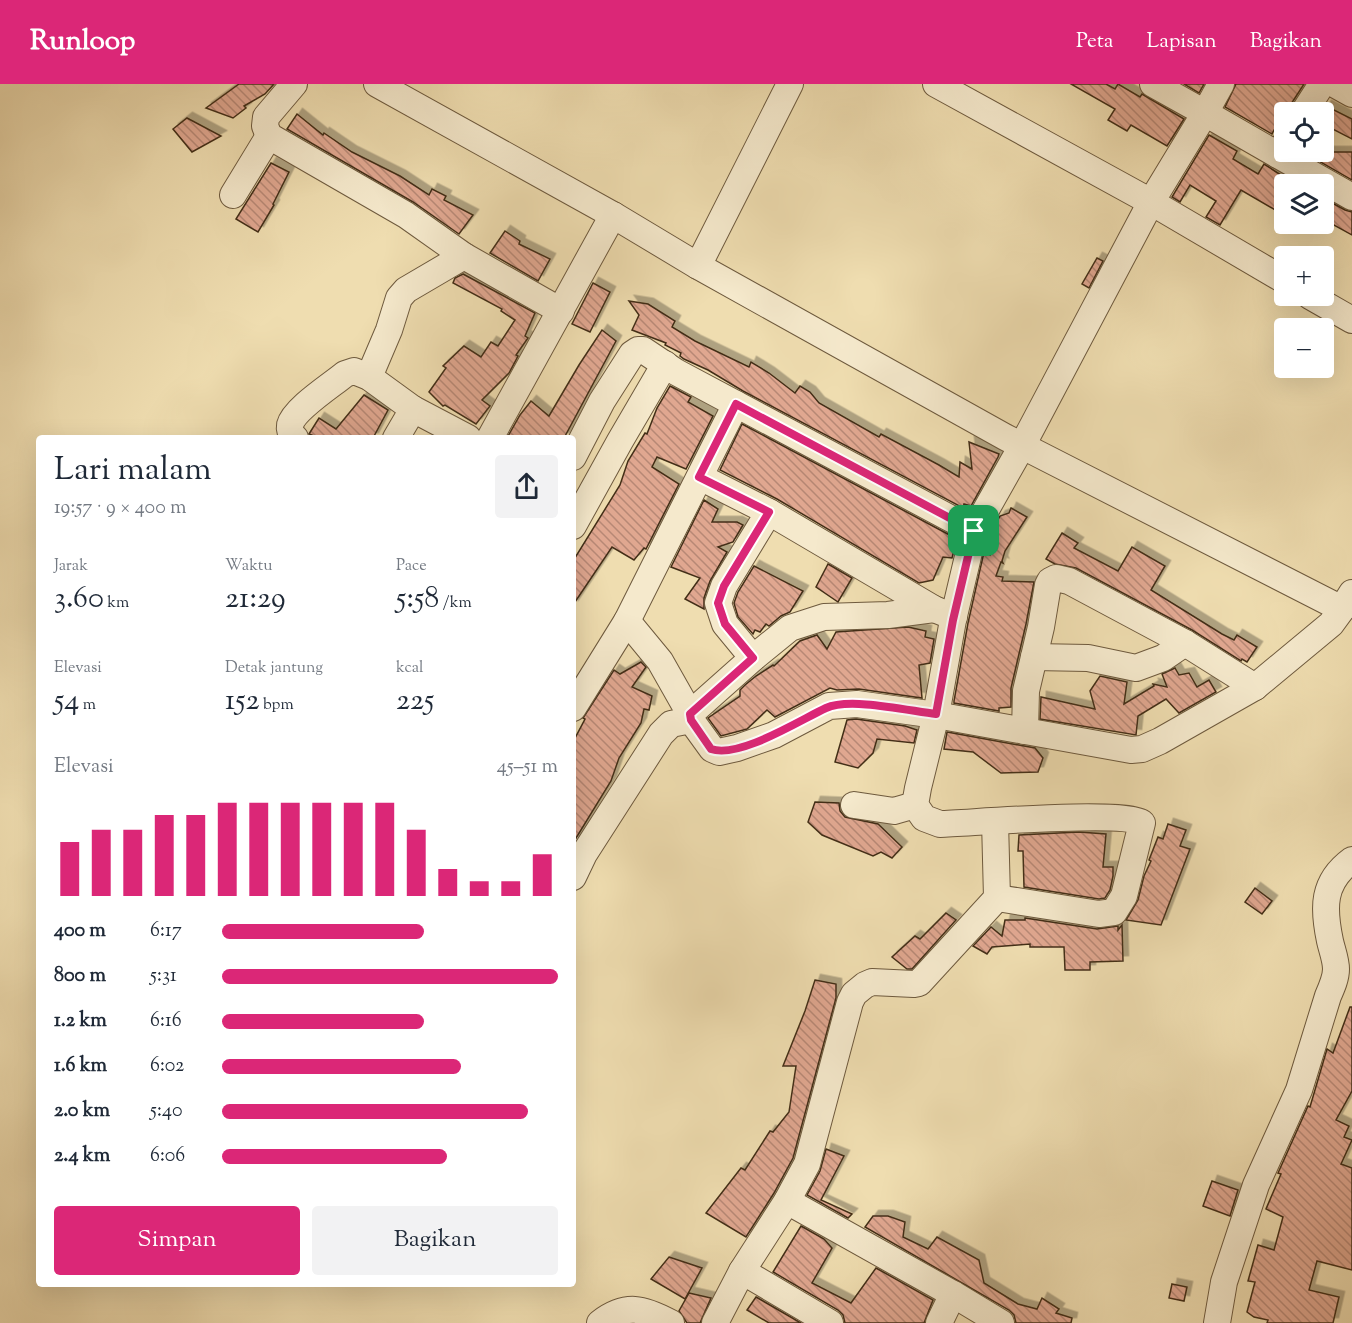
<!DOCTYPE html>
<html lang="id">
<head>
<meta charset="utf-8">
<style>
	body { margin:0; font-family:"Sorts Mill Goudy",serif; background:#f2f2f3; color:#1f2937; height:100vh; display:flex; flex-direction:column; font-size:22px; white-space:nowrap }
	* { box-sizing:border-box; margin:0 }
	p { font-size:20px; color:#747a83 }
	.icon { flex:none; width:33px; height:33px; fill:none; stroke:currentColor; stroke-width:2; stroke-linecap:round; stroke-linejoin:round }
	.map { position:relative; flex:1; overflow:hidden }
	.panel { position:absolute; left:36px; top:351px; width:540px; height:852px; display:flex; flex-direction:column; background:#fff; border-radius:6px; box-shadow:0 6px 24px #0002 }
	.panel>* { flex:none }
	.buttons { position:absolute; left:1274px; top:18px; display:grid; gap:12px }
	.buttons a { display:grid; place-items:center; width:60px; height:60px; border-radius:6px; background:#fff; box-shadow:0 6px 24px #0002; font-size:30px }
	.pin { position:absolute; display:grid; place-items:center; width:51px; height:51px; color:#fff; margin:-26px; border-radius:12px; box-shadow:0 3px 9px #0006 }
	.round { display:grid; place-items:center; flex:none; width:63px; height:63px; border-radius:6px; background:#f2f2f3 }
	.head { display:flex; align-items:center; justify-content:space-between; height:102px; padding:0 18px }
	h1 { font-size:33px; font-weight:600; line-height:45px }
	.figures { display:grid; grid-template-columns:repeat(3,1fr); gap:9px; height:102px; padding:6px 18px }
	.figures div { display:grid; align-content:center }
	.figures b { font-size:30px; font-weight:600 }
	.figures small { font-size:16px; font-weight:400 }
	.figures p { font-size:16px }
	.chart { height:168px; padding:12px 18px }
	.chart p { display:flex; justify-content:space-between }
	.chart svg { width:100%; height:108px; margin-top:6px; stroke:#db2777; stroke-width:6 }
	.cta { display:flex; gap:12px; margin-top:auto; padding:12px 18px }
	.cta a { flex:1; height:69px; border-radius:6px; background:#db2777; color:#fff; font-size:24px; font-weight:600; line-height:69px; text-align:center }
	.cta a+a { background:#f2f2f3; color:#1f2937 }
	ul { padding:0 18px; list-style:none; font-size:20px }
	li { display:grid; grid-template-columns:96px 72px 1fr; align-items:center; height:45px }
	li i { height:15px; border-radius:8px; background:#db2777 }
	header { display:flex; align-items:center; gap:36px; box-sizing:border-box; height:84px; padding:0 30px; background:#db2777; color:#fff }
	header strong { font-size:28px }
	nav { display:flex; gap:33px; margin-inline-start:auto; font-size:21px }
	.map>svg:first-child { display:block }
	.building { fill:url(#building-back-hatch); stroke:#432e18; stroke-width:1.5; filter:url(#shadow) }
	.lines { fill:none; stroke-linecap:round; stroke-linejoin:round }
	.minor-casing { stroke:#6e5a3e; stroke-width:28 }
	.minor { stroke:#f5e9cc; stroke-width:26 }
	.route-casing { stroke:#fff; stroke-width:12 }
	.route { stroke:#db2777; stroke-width:8 }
</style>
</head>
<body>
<header>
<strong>Runloop</strong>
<nav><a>Peta</a><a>Lapisan</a><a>Bagikan</a></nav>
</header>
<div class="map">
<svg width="1352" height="1239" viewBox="0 0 1352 1239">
	<defs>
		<pattern id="building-back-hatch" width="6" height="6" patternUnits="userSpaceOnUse" patternTransform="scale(1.5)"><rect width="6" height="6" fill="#e0a790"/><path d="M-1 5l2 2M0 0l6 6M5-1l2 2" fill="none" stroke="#b78875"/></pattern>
		<filter id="shadow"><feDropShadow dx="5.5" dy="-5.5" stdDeviation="0" flood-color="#0004"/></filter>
	</defs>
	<rect width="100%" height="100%" fill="#efddb0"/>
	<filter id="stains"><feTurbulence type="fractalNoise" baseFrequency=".00333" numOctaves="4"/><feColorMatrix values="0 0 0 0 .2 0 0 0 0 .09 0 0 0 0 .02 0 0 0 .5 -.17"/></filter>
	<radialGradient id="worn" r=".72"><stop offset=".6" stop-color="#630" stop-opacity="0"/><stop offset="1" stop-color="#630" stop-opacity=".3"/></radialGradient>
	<g class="building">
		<polygon points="239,0 274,0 265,10 244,22 246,24 233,34 206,24"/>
		<polygon points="1071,0 1106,0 1115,5 1118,0 1140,13 1142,10 1184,35 1167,62 1131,41 1127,47 1108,36 1115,25"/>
		<polygon points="1184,0 1204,0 1199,9"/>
		<polygon points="1236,0 1304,0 1291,20 1289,28 1284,28 1284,40 1280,47 1274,46 1272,50 1225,23"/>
		<polygon points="1326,22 1352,35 1352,55 1323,40 1322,28"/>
		<polygon points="297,30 323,51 324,49 352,68 400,92 429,111 432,105 446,112 444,116 473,131 459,150 413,118 287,45"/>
		<polygon points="187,34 221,52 192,68 173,45"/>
		<polygon points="1209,51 1237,67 1233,75 1258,90 1264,80 1284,93 1284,131 1241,106 1220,141 1206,133 1216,117 1190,101 1180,118 1172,113"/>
		<polygon points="1303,68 1352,68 1352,96"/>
		<polygon points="271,79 289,88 273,120 274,121 258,148 236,135"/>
		<polygon points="1323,114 1345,126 1352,128 1352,151 1323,135"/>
		<polygon points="505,147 520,157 519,160 550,175 538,197 490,169"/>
		<polygon points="1097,174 1103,177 1089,204 1082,200"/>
		<polygon points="463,190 535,229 525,252 528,254 516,271 518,272 509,289 482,316 490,322 476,340 445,321 443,322 429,308 446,284 443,282 464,262 481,273 491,258 498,262 515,236 501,227 502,225 453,199 455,194"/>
		<polygon points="593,199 610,208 590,248 572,240"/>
		<polygon points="629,217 648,220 675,237 672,243 695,257 749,283 751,278 769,289 795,309 800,302 810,308 819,319 879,353 881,350 939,381 959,393 960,378 972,385 969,358 999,370 998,373 971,422 964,420 963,424 743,307 708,286 684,275 680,272 681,269 665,261 666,259 632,246 639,231"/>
		<polygon points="602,246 616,257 564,354 507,354 520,331 531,317 549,332 579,281"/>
		<polygon points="670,302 691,313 688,318 713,332 686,385 657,373 652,383 679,400 646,465 644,464 634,476 612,463 573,521 573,477 620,401 628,377 645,349 647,350 657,324"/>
		<polygon points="364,311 388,326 373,354 319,354 309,350 319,334 336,345"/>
		<polygon points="742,340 957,455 952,474 943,473 933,496 919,499 777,415 720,386"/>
		<polygon points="704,416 718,425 712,438 737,438 743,441 733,458 718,463 727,468 710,497 704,514 704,525 685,515 700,494 671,483"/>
		<polygon points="1011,424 1027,433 1005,467 1002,477 1003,479 1001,478 996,492 1003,493 1002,497 1034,498 1026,540 1011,604 1011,623 999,624 999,627 954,619 954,617 968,539 984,468 990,471 990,449 1000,432 1009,429"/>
		<polygon points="1062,449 1078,459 1074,464 1118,487 1132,463 1165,482 1151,506 1222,550 1234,556 1237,551 1257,563 1247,578 1242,575 1241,577 1192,546 1076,484 1055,480 1046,475"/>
		<polygon points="828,480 852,494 838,518 816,503"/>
		<polygon points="754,482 803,507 790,528 781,532 769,542 766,540 760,548 755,546 753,550 738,533 734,519 738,508"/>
		<polygon points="908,543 926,547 925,553 934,555 930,579 919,581 922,614 859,605 837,606 830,604 775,633 767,626 747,645 721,652 708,634 740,612 740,606 745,601 756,592 773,581 774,582 800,557 817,551 827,565 836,548"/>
		<polygon points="641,578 646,583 632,603 652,612 649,626 644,625 641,639 619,674 611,697 573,759 573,658 585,635 583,634 614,586 620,590"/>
		<polygon points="1175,584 1179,591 1189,589 1197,603 1209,596 1216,608 1179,629 1166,615 1138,632 1136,651 1040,635 1041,613 1095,625 1090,607 1100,592 1127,598 1124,620 1154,602 1153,600 1167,603 1162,590"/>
		<polygon points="856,635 905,642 917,646 914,659 877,655 873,669 858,684 835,678 847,636"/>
		<polygon points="947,648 1035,664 1043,674 1038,688 1001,689 973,668 944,665"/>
		<polygon points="815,718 839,719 840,727 845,733 878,740 902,763 892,774 881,768 873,772 822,751 808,738"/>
		<polygon points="1168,740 1186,746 1180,762 1190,765 1161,841 1126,836 1138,816 1144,792 1151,777 1149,776 1158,753 1163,755"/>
		<polygon points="1079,748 1106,750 1103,783 1113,783 1113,792 1110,806 1105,814 1099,815 1024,803 1023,767 1018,767 1019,751"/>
		<polygon points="1255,804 1272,817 1262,830 1245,818"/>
		<polygon points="946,829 956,836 912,885 907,885 892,873 915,852 920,855"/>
		<polygon points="1025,834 1097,845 1118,842 1118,846 1122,841 1123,877 1090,878 1090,886 1065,886 1064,863 1030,863 1030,860 992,863 987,870 973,862 991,843 1002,852 1005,836 1025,836"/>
		<polygon points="815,896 836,900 836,914 793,1074 774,1109 746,1153 706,1129 741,1084 745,1086 770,1047 773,1048 789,1028 796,982 783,982 805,927"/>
		<polygon points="1350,923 1352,923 1352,1007 1336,1036 1349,1042 1344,1053 1352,1056 1341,1080 1352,1084 1352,1186 1317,1177 1309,1206 1339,1213 1333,1239 1267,1239 1268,1236 1254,1233 1247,1228 1255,1198 1248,1197 1258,1161 1274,1166 1283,1133 1266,1125 1281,1090 1278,1089 1308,1022 1310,1023 1327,965 1333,969"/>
		<polygon points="826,1065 844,1072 821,1116 852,1130 848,1134 807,1111 820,1087"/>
		<polygon points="1212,1097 1238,1106 1230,1132 1203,1122"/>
		<polygon points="873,1132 888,1132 905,1138 903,1153 928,1165 937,1153 979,1176 984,1199 1018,1220 1037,1225 1042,1214 1059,1225 1056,1229 1072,1234 1071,1239 1016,1239 1014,1231 1009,1226 865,1143"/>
		<polygon points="801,1142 824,1155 832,1164 812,1199 851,1219 876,1184 933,1216 924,1239 845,1239 843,1231 838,1226 773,1188"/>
		<polygon points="669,1173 702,1184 685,1215 651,1195"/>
		<polygon points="1172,1200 1187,1203 1184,1217 1169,1214"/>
		<polygon points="689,1209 711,1214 700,1239 687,1239 679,1227"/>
		<polygon points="756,1213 801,1239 769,1239 747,1226"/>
	</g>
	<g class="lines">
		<g class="minor-casing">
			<g id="minor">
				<polyline points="294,0 266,33 265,42 269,52 406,131 464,172 561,227"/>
				<polyline points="377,0 613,131 698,182 1005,353 1342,525 1352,509"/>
				<polyline points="936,0 1151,118 1284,196"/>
				<polyline points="1153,0 1205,29 1221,0"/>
				<polyline points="1334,0 1352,10"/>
				<polyline points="1304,28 1322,0"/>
				<polyline points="1278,71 1352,113"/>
				<polyline points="233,111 269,52"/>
				<polyline points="698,182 790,0"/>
				<polyline points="1310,212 1352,236"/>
				<polyline points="369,293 389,246 399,214 406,206 464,172"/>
				<path d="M295 354C291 350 289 346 290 341 294 325 332 301 345 290L354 287 369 293 413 325"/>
				<polyline points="396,354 413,325 468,354"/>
				<polyline points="490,354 613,131"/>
				<polyline points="573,373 602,317 632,270 638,266 643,266 676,288 974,447"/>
				<polyline points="700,393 769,428 934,525 954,533"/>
				<polyline points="573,442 620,357 665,280"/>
				<polyline points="627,537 660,577 690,630 691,636 712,665 719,668 737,664 774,651 829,622 857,620 936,631 1131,666 1142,665 1160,657 1255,603 1331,540 1342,525"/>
				<polyline points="1034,573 1088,574 1136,584 1163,574 1185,559"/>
				<polyline points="753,574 725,540 718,519 724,502 769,428"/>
				<polyline points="573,624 627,537 736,320"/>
				<polyline points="690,630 753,574 790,544 824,533 888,531 934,525"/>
				<polyline points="1025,647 1026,607 1041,543 1048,501 1050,497 1056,494 1069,497 1185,559 1255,603"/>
				<polyline points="854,721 894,727 915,721"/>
				<polyline points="573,793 584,770 661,650 671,640 691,636"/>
				<path d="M997 814 1099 830 1114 828 1124 812 1142 739C1123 726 973 739 940 740L924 734 915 721 918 704 936 631 953 536 974 447 1022 362 1151 118 1205 29 1278 71 1284 61"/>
				<polyline points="787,1117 953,1210 1001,1239"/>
				<polyline points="742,1187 830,1239"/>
				<path d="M600 1239C626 1219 643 1224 671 1239"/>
				<polyline points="715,1239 742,1187 787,1117 807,1080 850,918 854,910 865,901 872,898 914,900 919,899 997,814 995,737"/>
				<polyline points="939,1239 953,1210"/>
				<path d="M1217 1239 1224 1198 1256 1101 1299 1006 1328 912C1332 903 1336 894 1336 885 1336 876 1332 866 1330 857 1323 824 1322 798 1352 776"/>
			</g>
		</g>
		<use href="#minor" class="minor"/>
	</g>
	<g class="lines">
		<g class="route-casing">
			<path id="route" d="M736 320 974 447 953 536 936 630C910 627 850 613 826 624 800 636 739 675 711 665L691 636 690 630 753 574 725 540 718 519 724 502 769 428 699 393Z"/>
		</g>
		<use href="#route" class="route"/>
	</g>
	<rect width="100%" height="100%" filter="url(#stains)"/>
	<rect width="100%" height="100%" fill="url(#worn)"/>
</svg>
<div class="buttons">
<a><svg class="icon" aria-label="locate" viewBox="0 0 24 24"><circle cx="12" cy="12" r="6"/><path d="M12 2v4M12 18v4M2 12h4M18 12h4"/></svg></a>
<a><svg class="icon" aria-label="layers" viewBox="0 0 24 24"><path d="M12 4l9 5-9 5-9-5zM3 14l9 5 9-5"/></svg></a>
<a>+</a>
<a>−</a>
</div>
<div class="pin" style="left:974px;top:447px;background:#1e9e55"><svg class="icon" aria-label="arrive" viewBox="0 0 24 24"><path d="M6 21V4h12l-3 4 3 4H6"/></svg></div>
<section class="panel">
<div class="head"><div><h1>Lari malam</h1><p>19:57 · 9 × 400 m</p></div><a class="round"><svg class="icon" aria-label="share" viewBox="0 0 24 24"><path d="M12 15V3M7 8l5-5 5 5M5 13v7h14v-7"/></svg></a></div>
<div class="figures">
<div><p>Jarak</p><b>3.60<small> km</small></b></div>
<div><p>Waktu</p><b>21:29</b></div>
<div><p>Pace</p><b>5:58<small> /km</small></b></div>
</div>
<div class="figures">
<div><p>Elevasi</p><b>54<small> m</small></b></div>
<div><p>Detak jantung</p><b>152<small> bpm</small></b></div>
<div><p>kcal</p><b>225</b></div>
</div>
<div class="chart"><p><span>Elevasi</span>45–51 m</p>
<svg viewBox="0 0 160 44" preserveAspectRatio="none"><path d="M5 44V22M15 44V17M25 44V17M35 44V11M45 44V11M55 44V6M65 44V6M75 44V6M85 44V6M95 44V6M105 44V6M115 44V17M125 44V33M135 44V38M145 44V38M155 44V27"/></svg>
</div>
<ul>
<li><b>400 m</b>6:17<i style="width:60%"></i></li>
<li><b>800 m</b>5:31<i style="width:100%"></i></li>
<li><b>1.2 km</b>6:16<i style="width:60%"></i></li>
<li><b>1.6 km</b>6:02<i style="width:71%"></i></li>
<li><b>2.0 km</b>5:40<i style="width:91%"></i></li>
<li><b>2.4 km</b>6:06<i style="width:67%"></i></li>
</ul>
<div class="cta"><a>Simpan</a><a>Bagikan</a></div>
</section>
</div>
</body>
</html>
